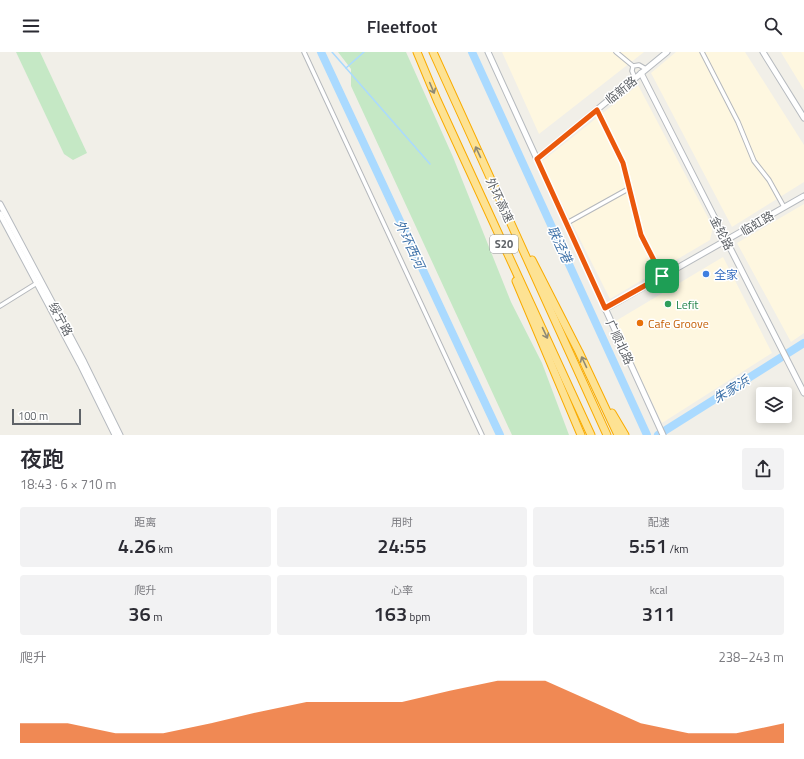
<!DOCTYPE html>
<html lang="zh">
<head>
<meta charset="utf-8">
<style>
	body { margin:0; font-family:"Titillium Web","Noto Sans SC",sans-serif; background:#f2f2f3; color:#2b2b33; height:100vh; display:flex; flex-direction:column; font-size:15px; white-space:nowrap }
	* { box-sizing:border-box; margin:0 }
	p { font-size:13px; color:#7c7c81 }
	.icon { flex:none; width:22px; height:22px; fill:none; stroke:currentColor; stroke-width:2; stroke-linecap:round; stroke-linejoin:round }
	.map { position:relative; height:383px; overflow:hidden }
	.panel { display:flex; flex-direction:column; background:#fff; flex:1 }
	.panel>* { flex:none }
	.fabs { position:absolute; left:756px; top:335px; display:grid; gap:8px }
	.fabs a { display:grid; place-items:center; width:36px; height:36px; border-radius:4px; background:#fff; box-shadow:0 2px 10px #0003; font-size:20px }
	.scale { position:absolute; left:12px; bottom:10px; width:69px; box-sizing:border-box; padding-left:4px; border:2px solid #5f6368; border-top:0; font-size:11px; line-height:14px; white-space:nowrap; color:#5f6368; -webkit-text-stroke:3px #fff; paint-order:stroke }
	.pin { position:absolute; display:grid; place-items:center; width:34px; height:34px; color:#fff; margin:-17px; border-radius:8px; box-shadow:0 2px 6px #0006 }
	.round { display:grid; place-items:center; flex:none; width:42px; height:42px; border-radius:4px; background:#f2f2f3 }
	.overview { display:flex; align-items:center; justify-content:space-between; height:68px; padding:0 20px }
	h1 { font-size:22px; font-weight:600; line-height:30px }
	.stats { display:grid; grid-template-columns:repeat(3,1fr); gap:6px; height:68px; padding:4px 20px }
	.stats div { display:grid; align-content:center; border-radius:4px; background:#f2f2f3; text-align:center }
	.stats b { font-size:20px; font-weight:600 }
	.stats small { font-size:11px; font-weight:400 }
	.stats p { font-size:11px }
	.chart { height:112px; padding:8px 20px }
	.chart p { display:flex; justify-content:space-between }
	.chart svg { width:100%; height:72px; margin-top:4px; fill:#ea580c; opacity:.7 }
	header { display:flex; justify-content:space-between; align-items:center; height:52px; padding:0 20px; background:#fff; font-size:18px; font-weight:600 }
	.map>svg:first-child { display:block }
	.commercial { fill:#fef7e0 }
	.green { fill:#c5e8c5 }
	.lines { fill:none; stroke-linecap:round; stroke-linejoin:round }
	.stream { stroke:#aadaff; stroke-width:1.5 }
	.river { stroke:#aadaff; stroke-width:8 }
	.street-casing { stroke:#b5b8bc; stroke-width:5.5 }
	.secondary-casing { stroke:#b6babf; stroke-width:7 }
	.highway-casing { stroke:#f9ab00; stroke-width:9 }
	.street { stroke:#fff; stroke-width:3.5 }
	.secondary { stroke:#fff; stroke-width:5 }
	.highway { stroke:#fde293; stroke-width:7 }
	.oneway { stroke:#8e8975 }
	.route-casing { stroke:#fff; stroke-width:8 }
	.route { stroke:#ea580c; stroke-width:5 }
	.shop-dot { fill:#3f7fe0; stroke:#fff; stroke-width:1.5 }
	.leisure-dot { fill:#2e9e5b; stroke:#fff; stroke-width:1.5 }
	.food-dot { fill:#e8710a; stroke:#fff; stroke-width:1.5 }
	.labels { text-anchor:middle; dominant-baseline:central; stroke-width:3; stroke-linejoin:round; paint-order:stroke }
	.shield { fill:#fff; stroke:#8f9295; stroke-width:1 }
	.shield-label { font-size:11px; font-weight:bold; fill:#5f6368 }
	.street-label { font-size:12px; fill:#5f6368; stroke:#fff }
	.shop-label { font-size:12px; fill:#366cbe; stroke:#fff; text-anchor:start }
	.leisure-label { font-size:12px; fill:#27864d; stroke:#fff; text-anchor:start }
	.food-label { font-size:12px; fill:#c56008; stroke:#fff; text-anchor:start }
	.water-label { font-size:13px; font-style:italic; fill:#4174aa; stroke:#fff }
</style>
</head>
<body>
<header><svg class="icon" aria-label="menu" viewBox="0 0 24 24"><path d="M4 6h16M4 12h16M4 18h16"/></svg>Fleetfoot<svg class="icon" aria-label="search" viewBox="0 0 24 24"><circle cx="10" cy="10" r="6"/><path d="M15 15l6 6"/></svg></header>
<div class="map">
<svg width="804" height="383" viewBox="0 0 804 383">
	<rect width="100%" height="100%" fill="#f1efe8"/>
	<g class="commercial">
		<polygon points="502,0 644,0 539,82"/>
		<polygon points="676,0 745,0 804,93 804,130 732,175 651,21"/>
		<polygon points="781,0 804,0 804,38 782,2"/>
		<polygon points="638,33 713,175 710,188 610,247 541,110"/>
		<polygon points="804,152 804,281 791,290 737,191"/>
		<polygon points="723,205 772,301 662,371 614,270"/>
	</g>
	<g class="green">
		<polygon points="16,0 40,0 87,101 73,108 64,102"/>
		<polygon points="338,0 406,0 453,105 511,250 542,311 569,383 512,383 351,34 351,17"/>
	</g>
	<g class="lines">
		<g class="stream">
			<polyline points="332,0 430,112"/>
			<polyline points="346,16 364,0"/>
		</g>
		<g class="river">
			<polyline points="321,0 500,383"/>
			<polyline points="472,0 647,383"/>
			<polyline points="658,383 804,291"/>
		</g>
		<g class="street-casing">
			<g id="street">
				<polyline points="304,0 482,383"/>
				<polyline points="616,0 633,14"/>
				<polyline points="702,0 738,70 754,109 769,128 784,155"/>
				<polyline points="635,26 632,19 633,14 639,13 646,17"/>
				<polyline points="597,58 623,111 641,183 661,225"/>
				<polyline points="567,171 630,136"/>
				<polyline points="0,254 37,231"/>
			</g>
		</g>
		<g class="secondary-casing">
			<g id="secondary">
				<polyline points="488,0 663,383"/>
				<polyline points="763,0 804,66"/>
				<polyline points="641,21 804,341"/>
				<polyline points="537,107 667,0"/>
				<polyline points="0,152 84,310 120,383"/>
				<polyline points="0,162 80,312 115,383"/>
				<polyline points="605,257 804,144"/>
			</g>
		</g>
		<g class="highway-casing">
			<g id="highway">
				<polyline points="417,0 437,48 591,383"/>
				<polyline points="433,0 607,383"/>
				<polyline points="532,208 579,300 618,383"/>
				<polyline points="516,229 581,383"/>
				<polyline points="612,361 625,383"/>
			</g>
		</g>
		<use href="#street" class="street"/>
		<use href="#secondary" class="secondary"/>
		<use href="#highway" class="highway"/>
	</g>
	<defs><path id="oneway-shaft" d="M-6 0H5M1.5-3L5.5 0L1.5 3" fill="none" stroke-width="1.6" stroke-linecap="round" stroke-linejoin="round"/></defs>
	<g class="oneway">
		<use href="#oneway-shaft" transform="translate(432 36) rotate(67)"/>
		<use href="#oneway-shaft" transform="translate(478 100) rotate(-115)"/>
		<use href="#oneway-shaft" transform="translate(545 281) rotate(65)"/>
		<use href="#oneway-shaft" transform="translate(584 310) rotate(-115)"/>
	</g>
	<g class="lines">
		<g class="route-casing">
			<polygon id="route" points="597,58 623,111 641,183 662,224 605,256 537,107"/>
		</g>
		<use href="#route" class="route"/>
	</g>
	<circle class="shop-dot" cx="706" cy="222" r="4"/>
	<circle class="leisure-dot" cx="668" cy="252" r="4"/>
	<circle class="food-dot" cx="640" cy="271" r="4"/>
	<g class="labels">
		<rect class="shield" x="490" y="183" width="28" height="18" rx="3"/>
		<g class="shield-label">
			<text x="504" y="192">S20</text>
		</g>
		<g class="street-label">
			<text transform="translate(621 38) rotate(-39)">临新路</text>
			<text transform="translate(500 148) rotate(65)">外环高速</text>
			<text transform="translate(757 171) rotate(-30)">临虹路</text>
			<text transform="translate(722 181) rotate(63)">金轮路</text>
			<text transform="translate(61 267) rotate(62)">绥宁路</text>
			<text transform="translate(620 290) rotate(65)">广顺北路</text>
		</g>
		<g class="shop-label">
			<text x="714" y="222">全家</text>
		</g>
		<g class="leisure-label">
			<text x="676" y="252">Lefit</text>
		</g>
		<g class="food-label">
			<text x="648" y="271">Cafe Groove</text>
		</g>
		<g class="water-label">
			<text transform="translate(410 192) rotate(65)">外环西河</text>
			<text transform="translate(560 192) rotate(65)">联泾港</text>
			<text transform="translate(731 337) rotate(-32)">朱家浜</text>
		</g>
	</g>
</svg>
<div class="fabs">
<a><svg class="icon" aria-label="layers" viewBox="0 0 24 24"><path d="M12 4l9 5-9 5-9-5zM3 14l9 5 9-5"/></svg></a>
</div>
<div class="scale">100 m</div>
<div class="pin" style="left:662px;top:224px;background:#1e9e55"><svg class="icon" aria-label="arrive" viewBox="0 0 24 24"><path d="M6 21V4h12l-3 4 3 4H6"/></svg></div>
</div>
<section class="panel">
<div class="overview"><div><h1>夜跑</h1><p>18:43 · 6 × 710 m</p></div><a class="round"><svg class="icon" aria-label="share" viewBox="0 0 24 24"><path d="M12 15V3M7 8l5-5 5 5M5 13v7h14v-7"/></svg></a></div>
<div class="stats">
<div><p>距离</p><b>4.26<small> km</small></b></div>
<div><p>用时</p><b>24:55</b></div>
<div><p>配速</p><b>5:51<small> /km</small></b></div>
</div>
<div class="stats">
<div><p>爬升</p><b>36<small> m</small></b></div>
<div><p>心率</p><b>163<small> bpm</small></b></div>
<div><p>kcal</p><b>311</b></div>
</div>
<div class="chart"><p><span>爬升</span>238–243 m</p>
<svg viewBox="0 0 160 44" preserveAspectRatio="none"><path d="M0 44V32L10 32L20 38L30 38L40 32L50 25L60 19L70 19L80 19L90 12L100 6L110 6L120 19L130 32L140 38L150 38L160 32V44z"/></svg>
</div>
</section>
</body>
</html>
